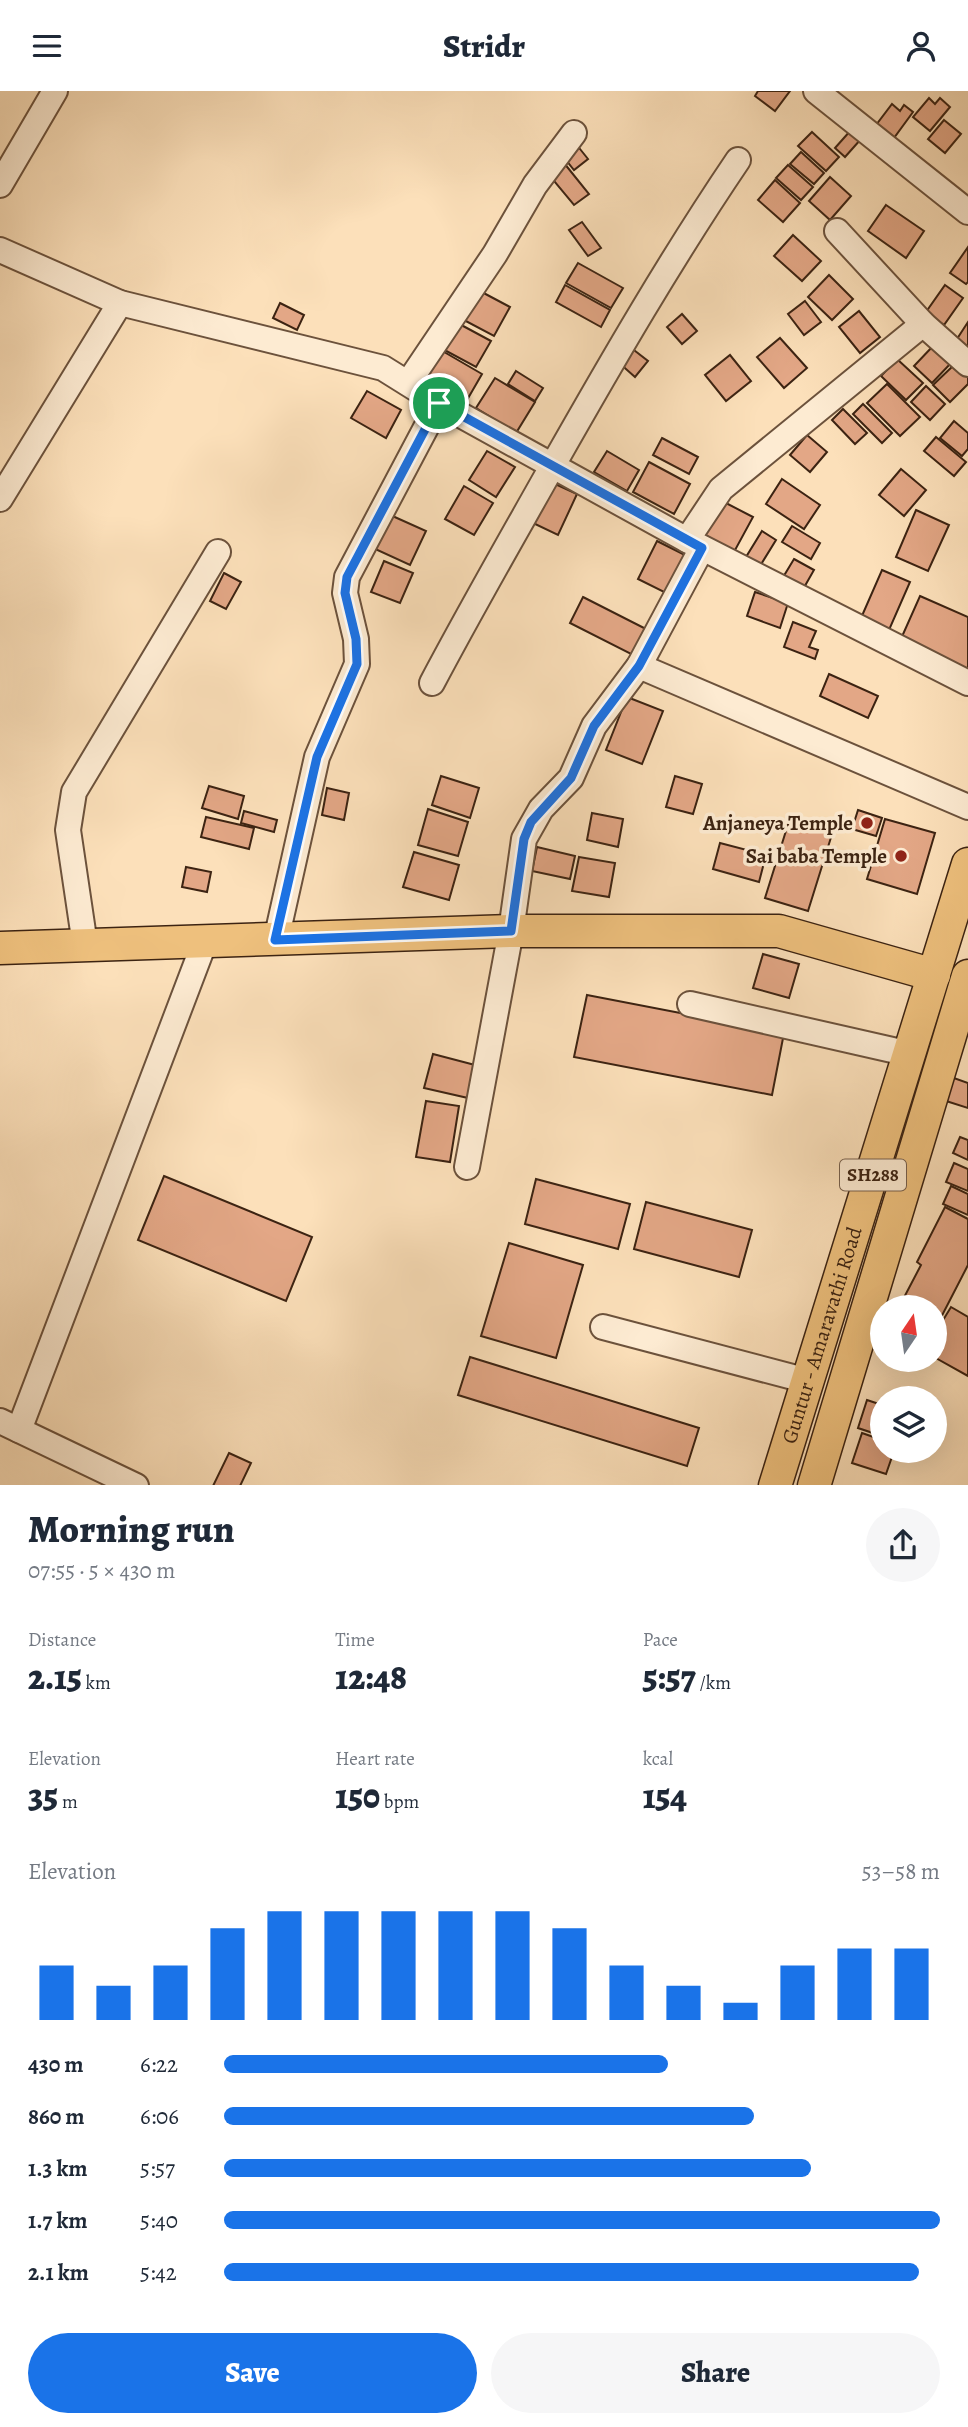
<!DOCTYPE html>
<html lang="en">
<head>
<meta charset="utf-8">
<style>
	body { margin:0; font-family:Alegreya,serif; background:#f6f6f7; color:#1f2937; height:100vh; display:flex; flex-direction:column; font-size:26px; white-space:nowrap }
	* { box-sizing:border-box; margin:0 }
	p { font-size:23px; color:#747a83 }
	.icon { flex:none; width:38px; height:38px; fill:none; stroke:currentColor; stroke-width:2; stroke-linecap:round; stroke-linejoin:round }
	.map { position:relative; height:1394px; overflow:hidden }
	.side { display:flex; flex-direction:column; background:#fff; flex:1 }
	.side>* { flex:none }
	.needle { width:46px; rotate:13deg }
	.controls { position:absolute; left:870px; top:1204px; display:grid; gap:14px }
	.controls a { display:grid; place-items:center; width:77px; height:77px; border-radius:50%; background:#fff; box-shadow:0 7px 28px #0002; font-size:35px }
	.pin { position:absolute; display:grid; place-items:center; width:60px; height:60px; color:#fff; margin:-30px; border:4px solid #fff; border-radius:50%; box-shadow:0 2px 7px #0007 }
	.round { display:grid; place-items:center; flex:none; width:74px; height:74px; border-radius:37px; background:#f6f6f7 }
	.overview { display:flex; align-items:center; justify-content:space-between; height:119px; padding:0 28px }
	h1 { font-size:38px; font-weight:800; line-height:52px }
	.stats { display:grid; grid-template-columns:repeat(3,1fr); gap:10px; height:119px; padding:7px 28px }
	.stats div { display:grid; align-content:center }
	.stats b { font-size:35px; font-weight:800 }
	.stats small { font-size:19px; font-weight:400 }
	.stats p { font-size:19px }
	.chart { height:196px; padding:14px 28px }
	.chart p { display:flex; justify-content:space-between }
	.chart svg { width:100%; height:126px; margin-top:7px; stroke:#1a73e8; stroke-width:6 }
	.button { display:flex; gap:14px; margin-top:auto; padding:14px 28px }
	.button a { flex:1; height:80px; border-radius:42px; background:#1a73e8; color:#fff; font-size:28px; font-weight:800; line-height:80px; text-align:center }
	.button a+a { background:#f6f6f7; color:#1f2937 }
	ul { padding:0 28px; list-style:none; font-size:23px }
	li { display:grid; grid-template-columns:112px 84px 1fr; align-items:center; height:52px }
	li i { height:18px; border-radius:9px; background:#1a73e8 }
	header { display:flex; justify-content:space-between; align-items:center; height:91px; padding:0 28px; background:#fff; font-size:32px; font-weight:800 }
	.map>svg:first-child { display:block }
	.building { fill:#e3a786; stroke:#3c2312; stroke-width:2 }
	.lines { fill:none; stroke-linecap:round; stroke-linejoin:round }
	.minor-casing { stroke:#6c523c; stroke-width:28 }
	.major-casing { stroke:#3c2312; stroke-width:35 }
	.minor { stroke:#fdebd2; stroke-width:24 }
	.major { stroke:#eec07d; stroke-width:32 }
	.route-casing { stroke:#fff; stroke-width:14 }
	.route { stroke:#1a73e8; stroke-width:9 }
	.poi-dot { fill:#8f2418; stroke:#fdebd2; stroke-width:2.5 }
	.labels { text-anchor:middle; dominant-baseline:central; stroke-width:7; stroke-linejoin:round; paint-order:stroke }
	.shield { fill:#fdebd2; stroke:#765f4c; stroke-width:2 }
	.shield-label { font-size:19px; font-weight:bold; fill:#3c2312 }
	.poi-label { font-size:21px; font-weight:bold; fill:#3c2312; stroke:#fdebd2; text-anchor:end }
	.street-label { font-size:21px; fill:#3c2312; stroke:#fdebd2 }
</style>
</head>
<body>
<header><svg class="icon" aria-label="menu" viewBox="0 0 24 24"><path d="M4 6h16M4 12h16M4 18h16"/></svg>Stridr<svg class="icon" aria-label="person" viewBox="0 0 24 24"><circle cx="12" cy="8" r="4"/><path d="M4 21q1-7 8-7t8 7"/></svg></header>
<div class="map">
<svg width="968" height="1395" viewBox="0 0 968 1395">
	<rect width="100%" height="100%" fill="#fce0ba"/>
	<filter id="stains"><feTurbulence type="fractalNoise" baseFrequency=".00286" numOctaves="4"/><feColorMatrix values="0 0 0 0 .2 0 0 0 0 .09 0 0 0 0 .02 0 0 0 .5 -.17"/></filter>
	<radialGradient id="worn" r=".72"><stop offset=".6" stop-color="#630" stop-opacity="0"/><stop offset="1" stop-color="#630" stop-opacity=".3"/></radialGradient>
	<g class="building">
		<polygon points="758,0 790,0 775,20 755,5"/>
		<polygon points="929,7 935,13 940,7 950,16 930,40 913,26"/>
		<polygon points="892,13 900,20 904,14 913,21 891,51 873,38"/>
		<polygon points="944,29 961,43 945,62 928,48"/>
		<polygon points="851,39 861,48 845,66 835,57"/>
		<polygon points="812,41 839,66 826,80 798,55"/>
		<polygon points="576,53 588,68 574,79 562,64"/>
		<polygon points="801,61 824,82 814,93 790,73"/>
		<polygon points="564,72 589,103 574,114 549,84"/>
		<polygon points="788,74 813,96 801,109 776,87"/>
		<polygon points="830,86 851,105 830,129 809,110"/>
		<polygon points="775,89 800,112 783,131 758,109"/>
		<polygon points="886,114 924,140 906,167 868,140"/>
		<polygon points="582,131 601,157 588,165 569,139"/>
		<polygon points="793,144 821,170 802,190 774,165"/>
		<polygon points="968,156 968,191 966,193 950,182"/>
		<polygon points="578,172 623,197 611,217 566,192"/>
		<polygon points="829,184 853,208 832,229 808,206"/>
		<polygon points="565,194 610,219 601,236 556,211"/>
		<polygon points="945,194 963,207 944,234 926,221"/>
		<polygon points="478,199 510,216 494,245 462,228"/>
		<polygon points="805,210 821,231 804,244 788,223"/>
		<polygon points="280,212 304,224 297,239 273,227"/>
		<polygon points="859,220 880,246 860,262 839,236"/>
		<polygon points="682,223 697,240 682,253 667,236"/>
		<polygon points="452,229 491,250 476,276 437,255"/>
		<polygon points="968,231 968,260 955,251"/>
		<polygon points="780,247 807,277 784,297 757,266"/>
		<polygon points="934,254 952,271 932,292 914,275"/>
		<polygon points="630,256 648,270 635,286 618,271"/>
		<polygon points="439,258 482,283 463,316 420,291"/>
		<polygon points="730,264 751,290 726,310 705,284"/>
		<polygon points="897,268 923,292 906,309 881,285"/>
		<polygon points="955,273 968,286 968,293 950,311 933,294"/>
		<polygon points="516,280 543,297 535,310 508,293"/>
		<polygon points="495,287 535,311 516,342 476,317"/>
		<polygon points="887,293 920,326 900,345 867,312"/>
		<polygon points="926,295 945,313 930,329 911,311"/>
		<polygon points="367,300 401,319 386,347 351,327"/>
		<polygon points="863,313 892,342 882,352 853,323"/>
		<polygon points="843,318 867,342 855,353 832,329"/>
		<polygon points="954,330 968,342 968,358 962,365 940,347"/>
		<polygon points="807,344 827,361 810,381 790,364"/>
		<polygon points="936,346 966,371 954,385 924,360"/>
		<polygon points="662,347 698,366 689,383 653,364"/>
		<polygon points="487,360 515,376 496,406 469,389"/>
		<polygon points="607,360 639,379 627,400 594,381"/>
		<polygon points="649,371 690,393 674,423 633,401"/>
		<polygon points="901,378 926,399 904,425 879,404"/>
		<polygon points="782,388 820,414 804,438 766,413"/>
		<polygon points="553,392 577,403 558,444 533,432"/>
		<polygon points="464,395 493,412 474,444 445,428"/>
		<polygon points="722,410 753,426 734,461 703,444"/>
		<polygon points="916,419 949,434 928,480 896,466"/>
		<polygon points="388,423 426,440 410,474 373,457"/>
		<polygon points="792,435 820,452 811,468 782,451"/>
		<polygon points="762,440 776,449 760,475 746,466"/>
		<polygon points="657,450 685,464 666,502 638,488"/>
		<polygon points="794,468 814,479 802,500 782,488"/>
		<polygon points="384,470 413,482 400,512 371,501"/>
		<polygon points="882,479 910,491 889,539 861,527"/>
		<polygon points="224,482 241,491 226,518 210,510"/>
		<polygon points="755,501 788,512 780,537 747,525"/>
		<polygon points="920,505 968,526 968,581 900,550"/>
		<polygon points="583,506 646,538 633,564 570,532"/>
		<polygon points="793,531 816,540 809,556 818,559 815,568 784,556"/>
		<polygon points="829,583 878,605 868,627 820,605"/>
		<polygon points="627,606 663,620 642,673 606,659"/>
		<polygon points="441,685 479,697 470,727 432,714"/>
		<polygon points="675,685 702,693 693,723 666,716"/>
		<polygon points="209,695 244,705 238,728 202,717"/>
		<polygon points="327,697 349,702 344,729 322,724"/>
		<polygon points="428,718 468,731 458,765 418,754"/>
		<polygon points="858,719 882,727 876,745 852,738"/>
		<polygon points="244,720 277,729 274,741 241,732"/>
		<polygon points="592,722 623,728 618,756 587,749"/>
		<polygon points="206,726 254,737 249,758 201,746"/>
		<polygon points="790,727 833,740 808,820 765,807"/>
		<polygon points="885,728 935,742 917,803 867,788"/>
		<polygon points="720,752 766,764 759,791 713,778"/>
		<polygon points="537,756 575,765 570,788 532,780"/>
		<polygon points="414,761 459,774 449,809 403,796"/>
		<polygon points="579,766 615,772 609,806 572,800"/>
		<polygon points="186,776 211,781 207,801 182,796"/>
		<polygon points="763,863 799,873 789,907 753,897"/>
		<polygon points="587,904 784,942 772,1004 574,966"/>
		<polygon points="433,963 475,974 468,1007 424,997"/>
		<polygon points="951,986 968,992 968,1017 943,1009"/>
		<polygon points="426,1010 459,1015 450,1071 416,1066"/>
		<polygon points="960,1046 968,1049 968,1069 953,1062"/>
		<polygon points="954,1072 968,1078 968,1100 946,1091"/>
		<polygon points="164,1085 312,1146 286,1210 138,1149"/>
		<polygon points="536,1088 630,1113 618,1158 525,1133"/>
		<polygon points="951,1095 968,1103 968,1124 943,1113"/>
		<polygon points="646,1111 752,1139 739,1186 634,1158"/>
		<polygon points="945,1116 968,1128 968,1174 934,1240 934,1216 899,1216 921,1174 917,1171"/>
		<polygon points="509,1152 583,1174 556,1267 481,1245"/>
		<polygon points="951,1216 968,1226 968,1285 934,1266 934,1244"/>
		<polygon points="470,1266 699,1337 687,1375 458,1304"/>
		<polygon points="867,1309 882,1314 882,1345 858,1337"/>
		<polygon points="862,1342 882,1349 882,1360 894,1360 886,1383 852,1372"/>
		<polygon points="229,1362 251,1372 240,1395 213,1395"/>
	</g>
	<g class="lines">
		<g class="minor-casing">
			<g id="minor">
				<polyline points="816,0 968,121"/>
				<polyline points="0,94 55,0"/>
				<polyline points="837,140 923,233 968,273"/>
				<polyline points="0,159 120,212 383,277 439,312 687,449 968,592"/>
				<polyline points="408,292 495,163 535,94 574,42"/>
				<polyline points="0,408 120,212"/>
				<polyline points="687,449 721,398 923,233"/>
				<polyline points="639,575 968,716"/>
				<path d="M432 592C471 518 512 447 553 374 612 270 671 168 738 69"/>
				<polyline points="276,849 317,666 357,573 356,548 345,502 347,486 439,312"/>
				<polyline points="85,854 68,739 74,701 218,461"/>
				<polyline points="690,913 910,963"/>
				<polyline points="467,1076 511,840 524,748 541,718 571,687 594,635 639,575 702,457"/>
				<polyline points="603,1236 808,1290"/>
				<polyline points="0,1330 136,1395"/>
				<polyline points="19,1339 205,850"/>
			</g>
		</g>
		<g class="major-casing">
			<g id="major">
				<polyline points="0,857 511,840 779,840 934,884"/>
				<path id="s1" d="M775 1395 968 773"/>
				<polyline points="814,1395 968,885"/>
			</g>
		</g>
		<use href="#minor" class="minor"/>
		<use href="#major" class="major"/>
	</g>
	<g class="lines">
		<g class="route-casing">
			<polygon id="route" points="439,312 702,457 639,575 594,635 571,687 531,731 524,748 511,840 275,849 317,666 357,573 356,548 345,502 347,486"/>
		</g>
		<use href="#route" class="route"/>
	</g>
	<g class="poi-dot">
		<circle cx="867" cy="732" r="7"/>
		<circle cx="901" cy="765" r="7"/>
	</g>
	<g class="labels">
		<rect class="shield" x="840" y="1068.5" width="66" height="31" rx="5"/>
		<g class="shield-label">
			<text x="873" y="1084">SH288</text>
		</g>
		<g class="poi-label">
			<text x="853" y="732">Anjaneya Temple</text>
			<text x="887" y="765">Sai baba Temple</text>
		</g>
		<g class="street-label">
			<text stroke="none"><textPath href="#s1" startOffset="158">Guntur - Amaravathi Road</textPath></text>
		</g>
	</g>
	<rect width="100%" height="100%" filter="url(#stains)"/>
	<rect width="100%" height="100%" fill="url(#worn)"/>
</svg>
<div class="controls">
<a><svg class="needle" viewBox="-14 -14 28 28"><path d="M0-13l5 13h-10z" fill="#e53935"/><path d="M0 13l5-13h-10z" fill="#747a83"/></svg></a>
<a><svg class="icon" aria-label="layers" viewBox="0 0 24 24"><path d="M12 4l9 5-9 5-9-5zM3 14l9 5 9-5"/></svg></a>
</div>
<div class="pin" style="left:439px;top:312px;background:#1e9e55"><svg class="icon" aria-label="arrive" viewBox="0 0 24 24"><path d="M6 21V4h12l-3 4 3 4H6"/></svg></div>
</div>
<section class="side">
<div class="overview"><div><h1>Morning run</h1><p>07:55 · 5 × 430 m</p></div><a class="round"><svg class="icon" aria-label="share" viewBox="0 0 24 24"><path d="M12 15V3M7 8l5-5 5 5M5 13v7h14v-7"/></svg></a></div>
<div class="stats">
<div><p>Distance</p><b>2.15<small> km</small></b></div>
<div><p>Time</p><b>12:48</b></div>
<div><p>Pace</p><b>5:57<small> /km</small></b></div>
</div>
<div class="stats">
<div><p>Elevation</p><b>35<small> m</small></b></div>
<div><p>Heart rate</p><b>150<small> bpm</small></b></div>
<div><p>kcal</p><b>154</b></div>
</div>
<div class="chart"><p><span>Elevation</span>53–58 m</p>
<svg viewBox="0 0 160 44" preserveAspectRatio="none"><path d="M5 44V25M15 44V32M25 44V25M35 44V12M45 44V6M55 44V6M65 44V6M75 44V6M85 44V6M95 44V12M105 44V25M115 44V32M125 44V38M135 44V25M145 44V19M155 44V19"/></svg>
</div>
<ul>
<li><b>430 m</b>6:22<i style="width:62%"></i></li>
<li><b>860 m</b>6:06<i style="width:74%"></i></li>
<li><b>1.3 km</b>5:57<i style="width:82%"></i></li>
<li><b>1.7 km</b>5:40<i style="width:100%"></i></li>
<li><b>2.1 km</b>5:42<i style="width:97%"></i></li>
</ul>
<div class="button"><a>Save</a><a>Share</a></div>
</section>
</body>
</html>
